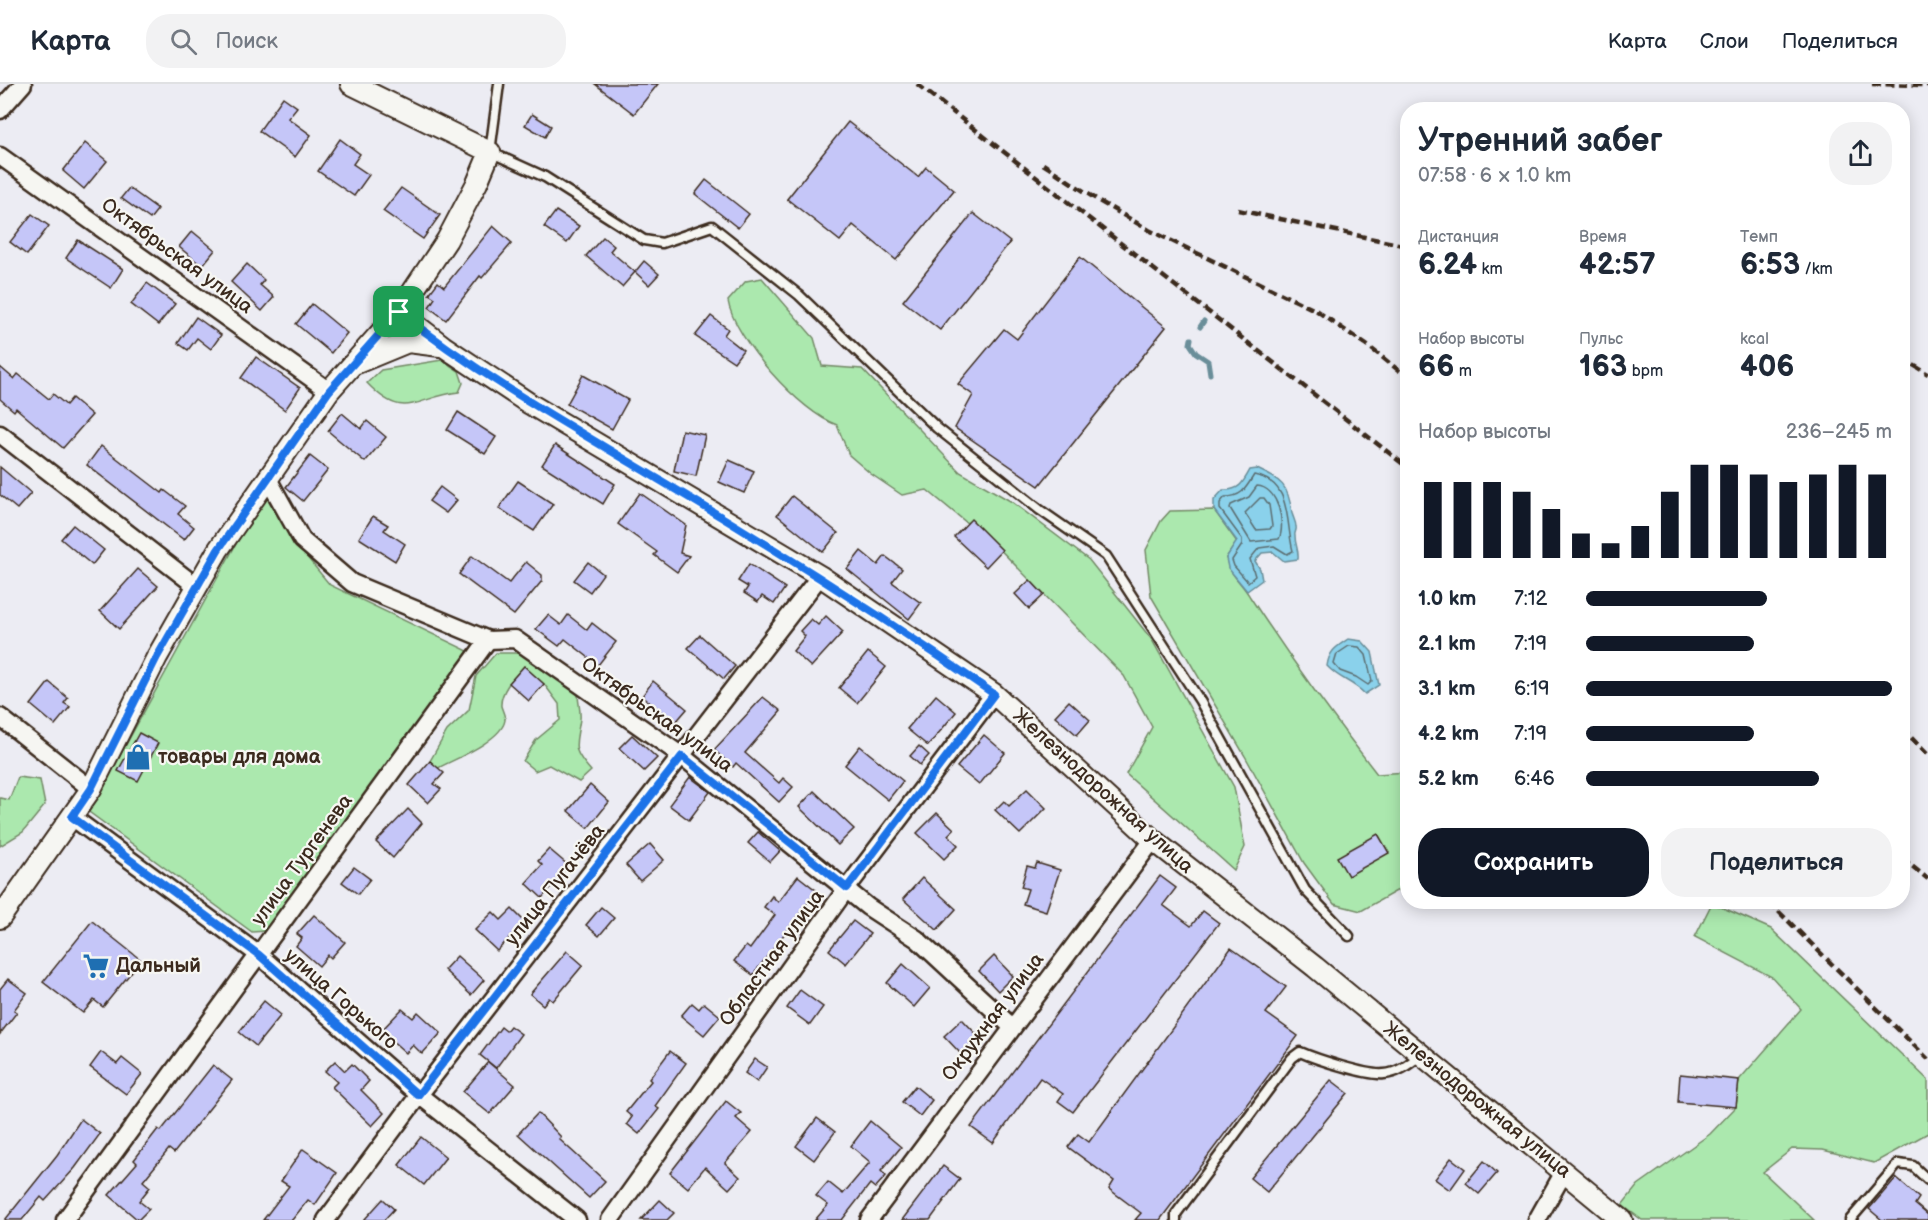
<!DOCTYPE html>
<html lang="ru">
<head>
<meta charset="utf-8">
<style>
	body { margin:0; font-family:"Balsamiq Sans",sans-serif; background:#f2f2f3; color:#1f2937; height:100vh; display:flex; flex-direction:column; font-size:22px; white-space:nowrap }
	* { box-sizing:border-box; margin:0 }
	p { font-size:20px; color:#747a83 }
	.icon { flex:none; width:33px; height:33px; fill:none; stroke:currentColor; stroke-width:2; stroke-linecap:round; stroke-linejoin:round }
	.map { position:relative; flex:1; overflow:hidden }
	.details { position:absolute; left:1400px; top:18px; width:510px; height:807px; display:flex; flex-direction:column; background:#fff; border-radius:24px; box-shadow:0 3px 15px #0003 }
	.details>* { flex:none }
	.pin { position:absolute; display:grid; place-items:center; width:51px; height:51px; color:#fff; margin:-26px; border-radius:12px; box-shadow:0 3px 9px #0006 }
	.round { display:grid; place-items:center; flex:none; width:63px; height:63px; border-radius:24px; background:#f2f2f3 }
	.summary { display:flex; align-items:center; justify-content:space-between; height:102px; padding:0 18px }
	h1 { font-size:33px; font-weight:700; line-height:45px }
	.metrics { display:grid; grid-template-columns:repeat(3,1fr); gap:9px; height:102px; padding:6px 18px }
	.metrics div { display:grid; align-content:center }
	.metrics b { font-size:30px; font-weight:700 }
	.metrics small { font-size:16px; font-weight:400 }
	.metrics p { font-size:16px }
	.chart { height:168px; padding:12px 18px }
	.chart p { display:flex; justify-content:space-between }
	.chart svg { width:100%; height:108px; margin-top:6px; stroke:#111827; stroke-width:6 }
	.cta { display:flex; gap:12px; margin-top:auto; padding:12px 18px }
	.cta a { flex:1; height:69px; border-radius:24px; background:#111827; color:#fff; font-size:24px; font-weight:700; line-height:69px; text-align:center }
	.cta a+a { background:#f2f2f3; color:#1f2937 }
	ul { padding:0 18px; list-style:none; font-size:20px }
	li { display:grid; grid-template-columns:96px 72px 1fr; align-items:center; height:45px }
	li i { height:15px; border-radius:8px; background:#111827 }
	header { display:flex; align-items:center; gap:36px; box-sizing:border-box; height:84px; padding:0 30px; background:#fff; border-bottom:2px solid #e0e1e3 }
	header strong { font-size:28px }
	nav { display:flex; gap:33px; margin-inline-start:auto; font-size:21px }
	.search { width:420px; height:54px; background:#f2f2f3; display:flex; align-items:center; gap:15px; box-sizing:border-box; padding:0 21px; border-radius:24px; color:#747a83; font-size:22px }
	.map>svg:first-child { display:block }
	.green { fill:#abe8ae; stroke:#738966; stroke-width:1.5 }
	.water { fill:#8ad1eb; stroke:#6a8e99; stroke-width:1.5 }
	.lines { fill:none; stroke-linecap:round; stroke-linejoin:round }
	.shore { stroke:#5b6d70; stroke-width:1.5 }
	.stream { stroke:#6a8e99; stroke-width:5 }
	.building { fill:#c5c6f8; stroke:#3b2a1e; stroke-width:1.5 }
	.service-casing { stroke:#3b2a1e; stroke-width:13 }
	.minor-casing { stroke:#3b2a1e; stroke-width:21 }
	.tertiary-casing { stroke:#3b2a1e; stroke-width:24 }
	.service { stroke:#f6f6f2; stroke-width:8 }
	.minor { stroke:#f6f6f2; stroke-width:16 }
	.tertiary { stroke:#f6f6f2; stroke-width:20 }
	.rail { stroke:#3b2a1e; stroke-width:4.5; stroke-dasharray:9 4.5; stroke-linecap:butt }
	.route-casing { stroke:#fff; stroke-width:12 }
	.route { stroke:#1a73e8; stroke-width:8 }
	.labels { text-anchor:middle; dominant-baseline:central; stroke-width:4.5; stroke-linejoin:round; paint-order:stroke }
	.street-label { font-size:20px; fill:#3b2a1e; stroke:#f6f6f2 }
	.poi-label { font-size:20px; font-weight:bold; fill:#3b2a1e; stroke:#f6f6f2; text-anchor:start }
</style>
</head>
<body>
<header>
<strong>Карта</strong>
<div class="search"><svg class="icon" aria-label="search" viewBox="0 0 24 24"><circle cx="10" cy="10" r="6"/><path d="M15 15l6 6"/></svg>Поиск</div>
<nav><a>Карта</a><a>Слои</a><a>Поделиться</a></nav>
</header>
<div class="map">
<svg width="1928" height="1136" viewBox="0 0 1928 1136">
	<rect width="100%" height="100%" fill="#ececf3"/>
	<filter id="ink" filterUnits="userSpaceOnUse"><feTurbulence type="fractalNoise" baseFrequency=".0167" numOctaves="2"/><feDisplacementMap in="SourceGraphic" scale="12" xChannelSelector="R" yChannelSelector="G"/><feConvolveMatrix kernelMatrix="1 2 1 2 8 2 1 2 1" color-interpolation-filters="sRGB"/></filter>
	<g filter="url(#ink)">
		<g class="green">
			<path d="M762 194 814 254 822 282 862 285 960 388 1012 418 1089 476 1152 556 1234 703 1245 763 1234 786 1126 690 1152 643 1124 592 971 436 967 439 927 406 902 411 871 390 849 371 837 341C801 329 734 255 728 217L746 197Z"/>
			<path d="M442 276 459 287 463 299 459 308C415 313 405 339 367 299L381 286Z"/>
			<polygon points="264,409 296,460 330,501 468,567 447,600 266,847 252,848 89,728"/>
			<path d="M1214 426 1237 458 1226 474C1229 490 1242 499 1250 513 1290 574 1332 632 1377 690L1407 688V801L1361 827 1334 820 1304 779 1245 672 1151 512 1146 466 1161 437 1170 427Z"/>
			<path d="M496 569H526L578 610C578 618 581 627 580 635 576 663 570 663 591 687L579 698 549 681 535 687 523 677 536 656 560 636 559 620 544 600 524 582C514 593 500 607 501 622 502 626 505 631 505 636 502 656 455 675 438 684L430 677 447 647 469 626 476 592Z"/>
			<polygon points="18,693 40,696 45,721 23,748 0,762 0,714 9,716"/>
			<polygon points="1712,819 1771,845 1928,996 1928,1049 1874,1079 1823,1066 1792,1065 1763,1088 1814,1136 1642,1136 1622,1121 1638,1101 1710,1050 1736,1023 1739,996 1801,925 1772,893 1695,853"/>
		</g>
		<g class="water">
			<path d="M1257 385C1282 397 1288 400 1292 429 1293 434 1296 438 1296 443 1297 446 1294 449 1295 452 1295 461 1299 466 1298 475L1284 477 1273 468 1262 469 1255 477 1260 485 1262 496 1247 507 1228 484 1226 474 1237 457 1214 426V416L1223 406C1239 407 1243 399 1250 386Z"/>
			<path d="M1348 555 1362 557 1372 568 1379 601 1365 610C1351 596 1340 596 1327 582 1329 567 1336 563 1348 555Z"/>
		</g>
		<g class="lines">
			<g class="shore">
				<path d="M1254 391C1293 398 1285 438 1293 467L1287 470 1274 462 1259 464 1250 475 1255 492 1248 498 1234 482 1232 476 1242 461V455L1220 425V419L1225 413C1242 413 1246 404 1254 391Z"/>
				<path d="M1257 402C1278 403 1286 440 1279 455L1251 458 1230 424 1231 421 1249 413Z"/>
				<polygon points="1260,414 1264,414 1269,421 1272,442 1270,445 1256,446 1245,429"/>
				<polygon points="1349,562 1359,563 1366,571 1372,597 1368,601 1356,593 1340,587 1334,580 1337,570"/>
			</g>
			<g class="stream">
				<polyline points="1200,243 1204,237"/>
				<polyline points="1191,255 1190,260 1196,269 1208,277 1210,290"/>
			</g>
		</g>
		<g class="building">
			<polygon points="595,0 658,0 634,30"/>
			<polygon points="283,13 297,23 288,34 311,51 295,73 259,47"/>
			<polygon points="532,30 551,42 545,53 525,41"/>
			<polygon points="848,38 918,93 926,83 954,106 896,176 853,141 840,157 787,115"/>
			<polygon points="340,55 360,70 353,80 369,91 354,112 318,87"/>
			<polygon points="85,59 107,77 84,105 63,87"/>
			<polygon points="706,96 749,130 738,144 695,110"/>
			<polygon points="129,104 158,125 150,135 121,114"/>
			<polygon points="401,104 440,131 423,155 383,127"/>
			<polygon points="556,127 579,142 567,159 544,143"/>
			<polygon points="973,129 1010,158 940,246 903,217"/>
			<polygon points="32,130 49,142 27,171 10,158"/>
			<polygon points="493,142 512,159 482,194 480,192 446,236 429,223 435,214 429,210 438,198 444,203"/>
			<polygon points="192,147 215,166 202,182 179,163"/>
			<polygon points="603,153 614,162 610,167 635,188 622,203 586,172"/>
			<polygon points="78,156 123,185 111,204 66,174"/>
			<polygon points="1080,173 1166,243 1039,402 955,344 973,311 958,300 1004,245 1017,255"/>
			<polygon points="644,177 659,190 649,201 635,188"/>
			<polygon points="247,180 264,196 260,201 274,213 262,227 231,198"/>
			<polygon points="147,199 175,220 158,241 131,220"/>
			<polygon points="312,220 347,249 331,269 296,240"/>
			<polygon points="711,232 728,245 724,251 743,266 734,278 695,252"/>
			<polygon points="196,233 221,251 211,265 197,254 188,266 178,259"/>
			<polygon points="256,273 300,304 285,326 241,294"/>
			<polygon points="0,283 14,295 18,290 49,315 53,310 66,321 72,314 92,331 63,364 16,324 14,327 0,315"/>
			<polygon points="583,291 628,316 612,345 567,320"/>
			<polygon points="458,328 496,353 485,370 447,346"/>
			<polygon points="342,329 361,345 367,337 386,353 365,378 328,347"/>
			<polygon points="682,346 705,351 696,392 674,387"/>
			<polygon points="555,361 615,400 603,420 542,381"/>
			<polygon points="101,362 162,409 164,406 185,422 178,430 194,443 184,456 87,381"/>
			<polygon points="310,372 328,386 303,417 286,403"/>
			<polygon points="729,376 754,387 744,409 719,398"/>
			<polygon points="0,383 31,409 17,425 0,411"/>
			<polygon points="518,397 553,420 534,447 499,424"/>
			<polygon points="440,403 457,416 446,429 429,417"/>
			<polygon points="640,409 686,441 680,469 689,472 677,488 654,471 657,468 618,440"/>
			<polygon points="792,412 838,449 823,468 777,431"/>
			<polygon points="373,432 388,441 384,446 405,460 395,477 359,454"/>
			<polygon points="971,435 1002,466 986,483 954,453"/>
			<polygon points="73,441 104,466 92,481 61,455"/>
			<polygon points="861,467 878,481 885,472 902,485 892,498 921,519 909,535 847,485"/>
			<polygon points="472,472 509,499 526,478 542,491 542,497 514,531 459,490"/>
			<polygon points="588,478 603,490 590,508 574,496"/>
			<polygon points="749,480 785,504 774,520 762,512 758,518 744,509 748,503 738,497"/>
			<polygon points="138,485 158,502 119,545 100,527"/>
			<polygon points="1030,496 1044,511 1029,525 1015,510"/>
			<polygon points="548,531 561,541 568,531 587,546 592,539 616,558 598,581 565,555 559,562 536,545"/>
			<polygon points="826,532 843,548 811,583 793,567 805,552 800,547 811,535 818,541"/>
			<polygon points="700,551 735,582 724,595 688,564"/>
			<polygon points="868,568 886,583 857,619 839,604"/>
			<polygon points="524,582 544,600 529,617 509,599"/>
			<polygon points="653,597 687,625 675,639 642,612"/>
			<polygon points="49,598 68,614 64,619 70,623 55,641 31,621"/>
			<polygon points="936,611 956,628 928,662 907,645"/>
			<polygon points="763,613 781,627 745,669 779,699 783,694 793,703 779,718 736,679 733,683 714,666"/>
			<polygon points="1069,617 1090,636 1077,651 1055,632"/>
			<polygon points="139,649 158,659 138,697 118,687"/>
			<polygon points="632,651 657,674 644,687 619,664"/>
			<polygon points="984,651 1005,669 979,701 957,683"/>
			<polygon points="860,662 903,697 888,716 845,681"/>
			<polygon points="919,662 929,671 920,681 910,672"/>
			<polygon points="430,677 444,689 434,700 441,705 428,719 409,701"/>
			<polygon points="690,693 710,708 689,736 669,721"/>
			<polygon points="590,701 609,718 588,744 568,727"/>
			<polygon points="1027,705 1046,724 1020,750 995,726 1004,717 1009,722"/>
			<polygon points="814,707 854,745 838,761 799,723"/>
			<polygon points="408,725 422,739 393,774 376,758"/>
			<polygon points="937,729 954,745 948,751 958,761 944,775 917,749"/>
			<polygon points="758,748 780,767 770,778 748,759"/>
			<polygon points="1378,750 1389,769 1348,792 1337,773"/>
			<polygon points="650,760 664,776 640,797 626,781"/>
			<polygon points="549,765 569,782 542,814 526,799 542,781 538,777"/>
			<polygon points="1037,779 1060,786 1046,827 1023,820 1028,805 1021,803 1027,782 1035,784"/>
			<polygon points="354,783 370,795 358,810 342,798"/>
			<polygon points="798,792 817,807 753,891 734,877 746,862 750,865 775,831 764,823 772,812 778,818"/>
			<polygon points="1160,792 1176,804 1163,821 1191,842 1203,827 1219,839 1073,1028 1058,1017 1063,1010 1040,994 993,1059 971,1043"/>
			<polygon points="922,794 956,825 937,846 903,815"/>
			<polygon points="601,823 614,834 599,852 586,841"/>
			<polygon points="512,825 525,838 497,867 475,846 493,828 501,836"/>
			<polygon points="314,831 345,858 331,874 328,871 319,882 296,862 302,854 297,850"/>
			<polygon points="92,837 141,876 103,923 94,916 83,929 43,898"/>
			<polygon points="853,837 870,850 846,880 829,866"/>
			<polygon points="1231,864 1286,903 1266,929 1298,952 1160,1136 1135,1136 1141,1129 1109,1105 1114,1097 1068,1063 1078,1050 1089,1058"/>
			<polygon points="567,867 583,881 553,917 549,914 543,921 530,910"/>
			<polygon points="457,872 484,896 471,911 444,886"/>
			<polygon points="994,872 1013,892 998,907 979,887"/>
			<polygon points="903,880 930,904 914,923 887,899"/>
			<polygon points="8,895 27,909 14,926 17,928 0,950 0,905"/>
			<polygon points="800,906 823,923 810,941 787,924"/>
			<polygon points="264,917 281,931 256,962 239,948"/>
			<polygon points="692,919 699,925 704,919 720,932 704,951 681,932"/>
			<polygon points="402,925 413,934 418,928 441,949 422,970 413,961 406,969 381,947"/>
			<polygon points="962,935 979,953 961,970 944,952"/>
			<polygon points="510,942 521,950 496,984 480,971 501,943 506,947"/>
			<polygon points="670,967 686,979 655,1022 659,1025 639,1050 627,1040 632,1033 626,1028 651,997 649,995"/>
			<polygon points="101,968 117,980 122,974 142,990 126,1010 90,983"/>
			<polygon points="755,975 767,983 757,998 745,989"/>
			<polygon points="335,977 345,987 352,980 369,997 361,1006 384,1029 372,1042 332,1003 337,998 325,987"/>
			<polygon points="488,978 515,1001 490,1030 463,1008"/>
			<polygon points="213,981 232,996 174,1069 169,1065 143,1097 150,1103 139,1117 149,1125 138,1136 109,1111 137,1079 134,1076 158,1045 161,1047"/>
			<polygon points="1680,990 1739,996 1736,1023 1678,1018"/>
			<polygon points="1331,996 1348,1009 1267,1108 1250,1094"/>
			<polygon points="915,1002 932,1016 920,1032 902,1018"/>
			<polygon points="726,1017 741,1029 736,1034 752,1048 725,1079 740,1093 729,1105 705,1083 688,1104 670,1089"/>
			<polygon points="538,1029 561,1053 559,1055 605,1097 589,1114 518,1050"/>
			<polygon points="817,1034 835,1048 814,1076 796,1062"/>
			<polygon points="81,1035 100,1050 75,1084 45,1117 41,1113 22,1136 5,1136 57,1071"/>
			<polygon points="870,1037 901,1063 881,1087 886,1092 875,1104 870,1100 842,1136 815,1136 828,1121 816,1112 828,1098 843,1110 870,1078 851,1062"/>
			<polygon points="421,1053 446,1073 424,1101 399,1081"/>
			<polygon points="303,1065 337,1089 315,1121 308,1116 292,1136 263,1136 289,1102 281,1097"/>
			<polygon points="1451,1074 1465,1085 1450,1106 1435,1095"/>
			<polygon points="1484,1077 1497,1089 1479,1110 1466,1099"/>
			<polygon points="943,1082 960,1095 930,1136 902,1136"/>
			<polygon points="1896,1094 1919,1114 1915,1120 1928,1131 1928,1136 1882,1136 1869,1125"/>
			<polygon points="383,1115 394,1125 384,1136 364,1136"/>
			<polygon points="660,1116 674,1129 667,1136 641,1136"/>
		</g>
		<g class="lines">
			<g class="service-casing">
				<g id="service">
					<polyline points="499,0 490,68 545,93 644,156 662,159 712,142 799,211 937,344 1040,426 1106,472 1200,617 1305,806 1349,852"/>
					<path d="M1176 1136V1130L1292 974 1300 968C1316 975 1368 992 1384 990 1399 989 1410 979 1421 971"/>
					<polyline points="1850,1136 1898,1080 1913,1082 1928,1096"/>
				</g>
			</g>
			<g class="minor-casing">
				<g id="minor">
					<polyline points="0,26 23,0"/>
					<polyline points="0,72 329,307"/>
					<polyline points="0,350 196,502"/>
					<polyline points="267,393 302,456 352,499 488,556 515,555 682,672 868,823 917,855 1012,943"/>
					<polyline points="0,633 91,705"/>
					<polyline points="72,733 259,871 419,1011 577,1136"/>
					<polyline points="65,1136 488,556"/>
					<polyline points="326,1136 419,1011 820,492"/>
					<polyline points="610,1136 847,804 994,610"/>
					<polyline points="869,1136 1153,756"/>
					<polyline points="1537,1136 1564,1088"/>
				</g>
			</g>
			<g class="tertiary-casing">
				<g id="tertiary">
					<polyline points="399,228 443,262 530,320 820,492 994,610 1153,756 1315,883 1622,1136"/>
					<polyline points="357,279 408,258 440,262"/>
					<polyline points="0,834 91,705 157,573 218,466 329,307 399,228 447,156 477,99 490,68 351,0"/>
				</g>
			</g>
			<use href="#service" class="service"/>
			<use href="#minor" class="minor"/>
			<use href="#tertiary" class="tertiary"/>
			<g class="rail">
				<polyline points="917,0 1407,383"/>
				<polyline points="1872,0 1928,1"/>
				<polyline points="1043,80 1099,117 1149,146 1317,227 1368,262 1407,293"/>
				<polyline points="1238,126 1407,162"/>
				<polyline points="1902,274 1928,290"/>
				<polyline points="1902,644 1928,671"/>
				<polyline points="1902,774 1928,795"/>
				<polyline points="1769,818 1928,975"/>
			</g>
		</g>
	</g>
	<g class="lines" filter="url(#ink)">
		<g class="route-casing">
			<path id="route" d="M399 228C482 293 568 341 658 395 773 463 885 534 994 610L847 804 682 672 418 1011 259 871 72 733 91 705 157 573 218 466 329 307Z"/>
		</g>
		<use href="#route" class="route"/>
	</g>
	<defs>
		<g id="shop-bare" transform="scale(2.07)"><path d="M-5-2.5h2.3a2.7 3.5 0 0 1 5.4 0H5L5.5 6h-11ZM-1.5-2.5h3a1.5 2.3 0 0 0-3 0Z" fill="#1f6fb2" stroke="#f6f6f2" stroke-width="2.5" paint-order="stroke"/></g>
		<g id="supermarket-bare" transform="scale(2.07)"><path d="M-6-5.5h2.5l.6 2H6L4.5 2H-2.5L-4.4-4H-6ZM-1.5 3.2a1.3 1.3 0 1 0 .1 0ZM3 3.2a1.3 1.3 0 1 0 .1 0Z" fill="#1f6fb2" stroke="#f6f6f2" stroke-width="2.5" paint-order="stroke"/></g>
	</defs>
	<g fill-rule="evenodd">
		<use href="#shop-bare" x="138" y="673"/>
		<use href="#supermarket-bare" x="96" y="882"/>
	</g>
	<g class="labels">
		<g class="street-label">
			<text transform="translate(177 172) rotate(36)">Октябрьская улица</text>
			<text transform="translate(657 631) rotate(36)">Октябрьская улица</text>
			<text transform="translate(1103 707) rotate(42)">Железнодорожная улица</text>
			<text transform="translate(302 776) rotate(-54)">улица Тургенева</text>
			<text transform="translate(555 801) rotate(-52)">улица Пугачёва</text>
			<text transform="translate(772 874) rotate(-54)">Областная улица</text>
			<text transform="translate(341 915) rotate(41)">улица Горького</text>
			<text transform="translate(993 933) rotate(-53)">Окружная улица</text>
			<text transform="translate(1477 1016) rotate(39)">Железнодорожная улица</text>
		</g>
		<g class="poi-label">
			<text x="158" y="673">товары для дома</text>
			<text x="116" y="882">Дальный</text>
		</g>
	</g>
</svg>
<div class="pin" style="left:399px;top:228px;background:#1e9e55"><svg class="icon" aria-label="arrive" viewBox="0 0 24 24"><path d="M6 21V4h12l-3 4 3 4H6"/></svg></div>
<section class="details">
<div class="summary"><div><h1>Утренний забег</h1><p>07:58 · 6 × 1.0 km</p></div><a class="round"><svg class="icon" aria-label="share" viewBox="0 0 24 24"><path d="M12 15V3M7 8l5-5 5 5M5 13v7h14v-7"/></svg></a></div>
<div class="metrics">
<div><p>Дистанция</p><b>6.24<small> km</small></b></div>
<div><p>Время</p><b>42:57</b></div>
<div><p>Темп</p><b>6:53<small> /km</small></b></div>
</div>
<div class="metrics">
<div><p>Набор высоты</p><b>66<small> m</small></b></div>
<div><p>Пульс</p><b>163<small> bpm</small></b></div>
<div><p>kcal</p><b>406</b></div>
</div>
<div class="chart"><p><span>Набор высоты</span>236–245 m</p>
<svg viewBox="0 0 160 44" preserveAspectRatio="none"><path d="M5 44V13M15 44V13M25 44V13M35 44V17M45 44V24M55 44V34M65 44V38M75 44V31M85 44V17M95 44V6M105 44V6M115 44V10M125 44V13M135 44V10M145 44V6M155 44V10"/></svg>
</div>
<ul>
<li><b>1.0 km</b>7:12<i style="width:59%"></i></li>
<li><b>2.1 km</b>7:19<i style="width:55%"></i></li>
<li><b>3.1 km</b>6:19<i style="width:100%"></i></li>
<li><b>4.2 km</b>7:19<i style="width:55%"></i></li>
<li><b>5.2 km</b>6:46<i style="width:76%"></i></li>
</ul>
<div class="cta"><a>Сохранить</a><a>Поделиться</a></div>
</section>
</div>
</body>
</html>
